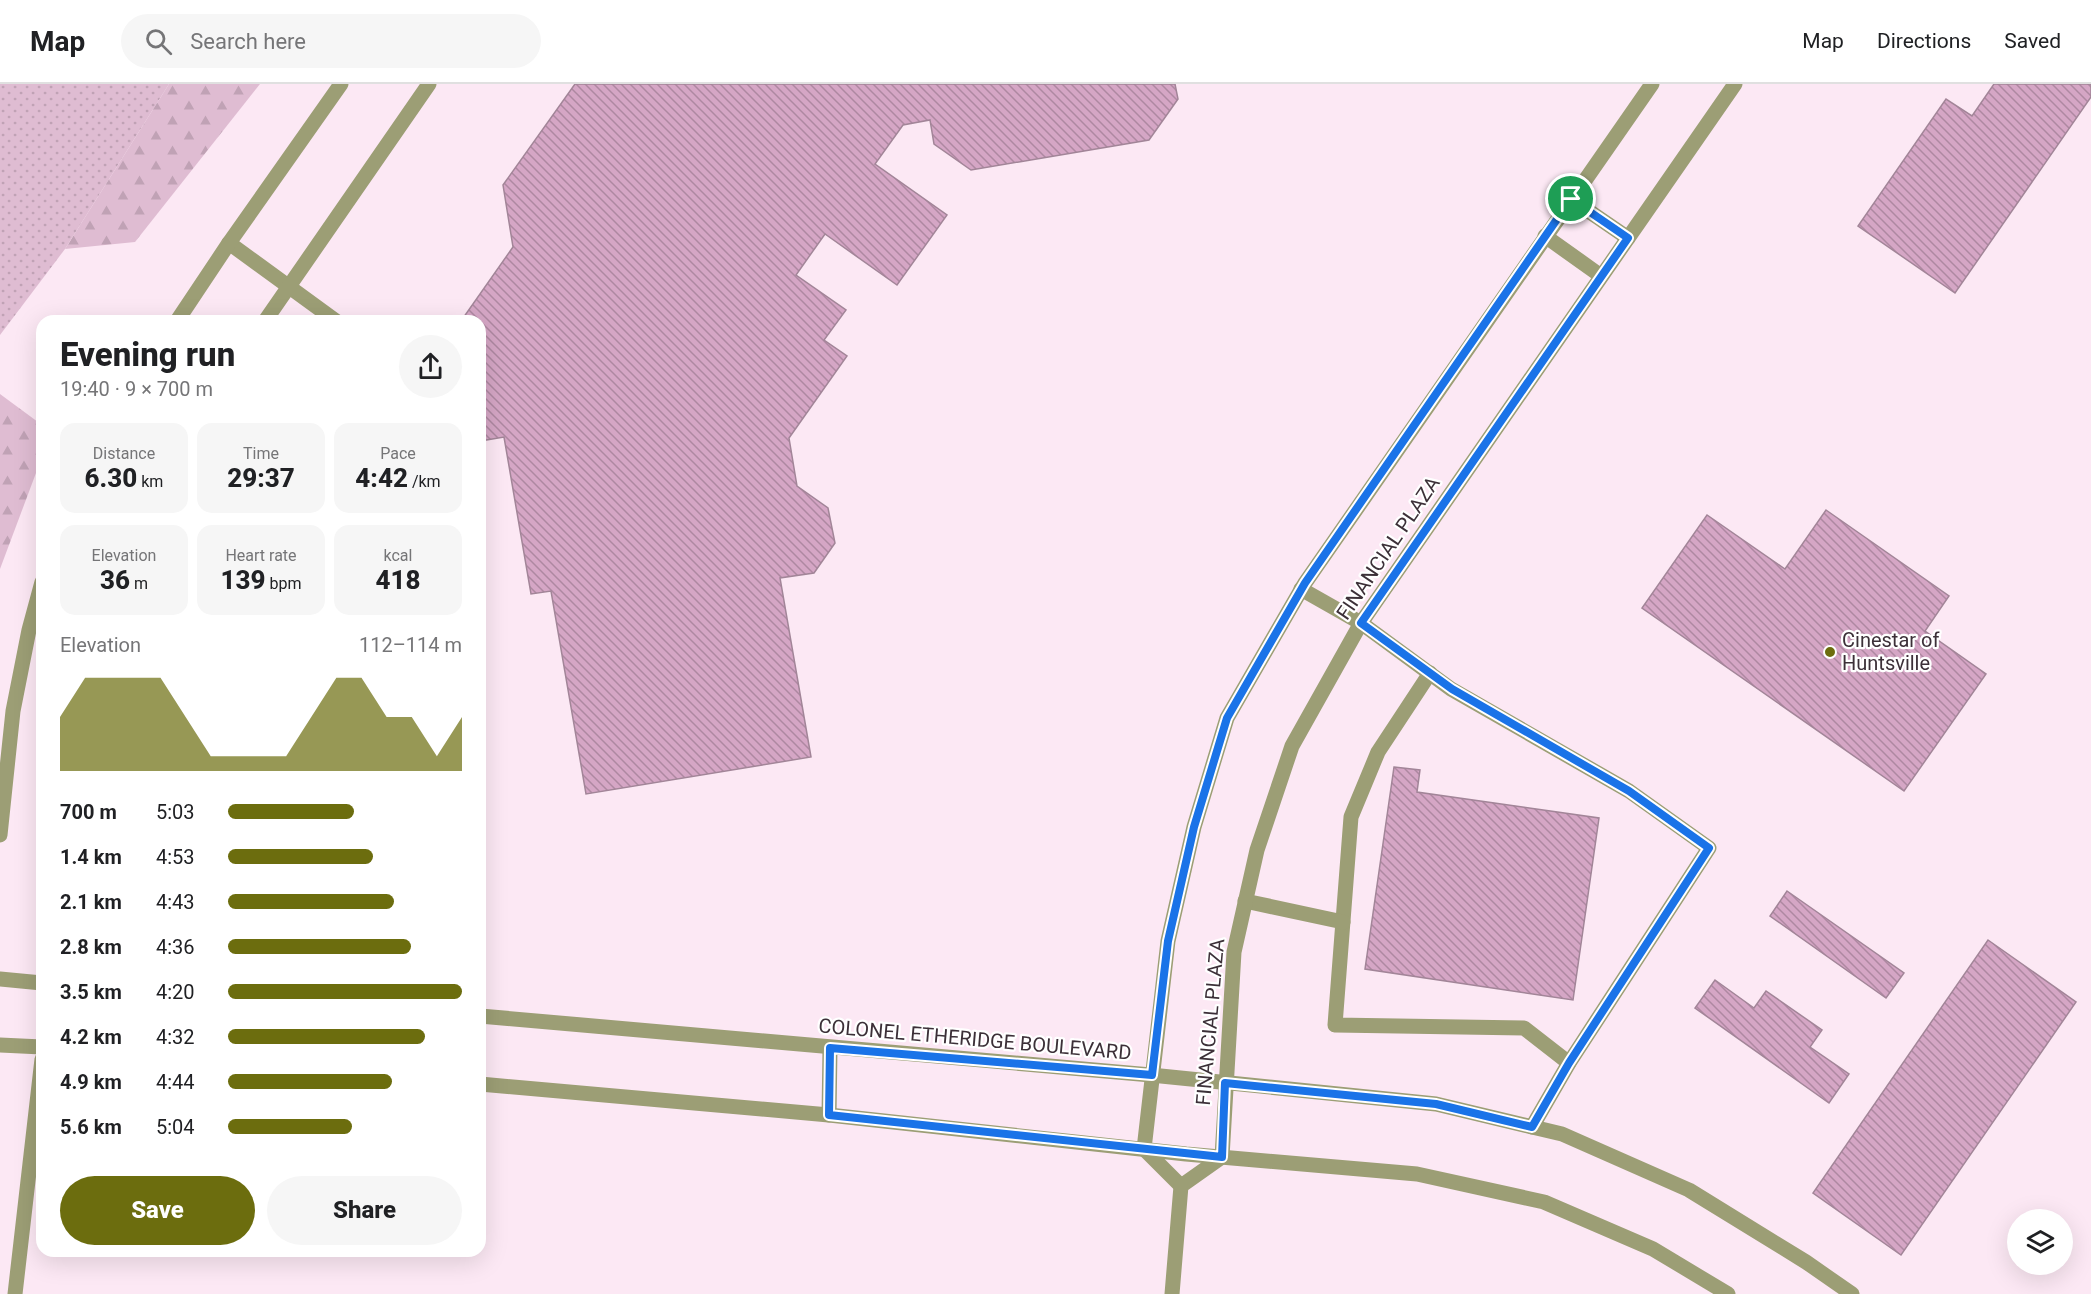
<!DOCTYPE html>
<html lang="en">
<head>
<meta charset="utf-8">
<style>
	body { margin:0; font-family:Roboto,sans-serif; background:#f6f6f6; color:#202124; height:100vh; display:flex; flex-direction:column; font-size:22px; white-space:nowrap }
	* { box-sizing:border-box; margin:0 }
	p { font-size:20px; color:#757577 }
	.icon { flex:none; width:33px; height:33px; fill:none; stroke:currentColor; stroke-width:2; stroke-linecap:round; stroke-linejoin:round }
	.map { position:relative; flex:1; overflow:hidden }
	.details { position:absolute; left:36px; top:231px; width:450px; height:942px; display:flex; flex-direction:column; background:#fff; border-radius:18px; box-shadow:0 6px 24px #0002 }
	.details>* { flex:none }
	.buttons { position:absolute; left:2007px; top:1125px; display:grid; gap:12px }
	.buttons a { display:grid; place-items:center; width:66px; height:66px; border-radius:50%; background:#fff; box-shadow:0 6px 24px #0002; font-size:30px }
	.pin { position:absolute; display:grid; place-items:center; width:51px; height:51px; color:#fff; margin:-26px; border:3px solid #fff; border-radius:50%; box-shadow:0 2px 6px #0007 }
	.round { display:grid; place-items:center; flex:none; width:63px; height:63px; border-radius:32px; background:#f6f6f6 }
	.headline { display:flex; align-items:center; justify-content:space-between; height:102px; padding:0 24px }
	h1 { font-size:33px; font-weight:800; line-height:45px }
	.metrics { display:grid; grid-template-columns:repeat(3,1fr); gap:9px; height:102px; padding:6px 24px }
	.metrics div { display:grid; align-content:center; border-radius:15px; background:#f6f6f6; text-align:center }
	.metrics b { font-size:26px; font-weight:800 }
	.metrics small { font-size:16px; font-weight:400 }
	.metrics p { font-size:16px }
	.chart { height:168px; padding:12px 24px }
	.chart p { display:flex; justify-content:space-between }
	.chart svg { width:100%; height:108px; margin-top:6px; fill:#6c6d0e; opacity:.7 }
	.action { display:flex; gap:12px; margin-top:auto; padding:12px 24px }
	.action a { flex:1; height:69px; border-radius:36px; background:#6c6d0e; color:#fff; font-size:24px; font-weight:800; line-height:69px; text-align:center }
	.action a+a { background:#f6f6f6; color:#202124 }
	ul { padding:0 24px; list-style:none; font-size:20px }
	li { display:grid; grid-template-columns:96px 72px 1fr; align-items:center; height:45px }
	li i { height:15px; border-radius:8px; background:#6c6d0e }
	header { display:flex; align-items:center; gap:36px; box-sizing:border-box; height:84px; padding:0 30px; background:#fff; border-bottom:2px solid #e0e0e0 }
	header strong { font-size:28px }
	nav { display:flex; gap:33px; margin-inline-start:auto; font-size:21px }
	.search { width:420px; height:54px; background:#f6f6f6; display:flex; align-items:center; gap:15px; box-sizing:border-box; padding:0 21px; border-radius:33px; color:#757577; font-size:22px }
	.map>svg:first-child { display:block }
	.grass { fill:url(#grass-dots) }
	.forest { fill:url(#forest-firs) }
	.building { fill:url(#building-back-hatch); stroke:#a28598; stroke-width:1.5 }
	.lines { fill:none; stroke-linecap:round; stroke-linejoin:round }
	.minor { stroke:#9c9e75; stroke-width:15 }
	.route-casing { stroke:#fff; stroke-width:12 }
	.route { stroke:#1a73e8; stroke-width:8 }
	.poi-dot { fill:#6c6d0e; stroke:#fff; stroke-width:2 }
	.labels { text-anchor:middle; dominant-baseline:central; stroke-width:4.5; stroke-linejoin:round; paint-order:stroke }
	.street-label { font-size:20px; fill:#3c3038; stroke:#fff }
	.poi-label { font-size:20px; fill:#3c3038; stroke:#fff; text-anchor:start }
</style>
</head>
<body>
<header>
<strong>Map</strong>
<div class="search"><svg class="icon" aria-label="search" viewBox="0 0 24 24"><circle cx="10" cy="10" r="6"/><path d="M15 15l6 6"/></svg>Search here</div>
<nav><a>Map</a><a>Directions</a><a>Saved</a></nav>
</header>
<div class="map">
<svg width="2091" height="1210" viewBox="0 0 2091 1210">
	<defs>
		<pattern id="grass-dots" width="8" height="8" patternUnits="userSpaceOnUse" patternTransform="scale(1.5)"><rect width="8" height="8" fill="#dfbcd2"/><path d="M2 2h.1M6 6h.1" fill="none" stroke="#c0a2b5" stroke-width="1.8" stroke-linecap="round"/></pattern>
		<pattern id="forest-firs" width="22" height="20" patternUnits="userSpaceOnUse" patternTransform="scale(1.5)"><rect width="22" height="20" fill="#dfbcd2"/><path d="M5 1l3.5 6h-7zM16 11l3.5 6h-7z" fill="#c0a2b5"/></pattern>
		<pattern id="building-back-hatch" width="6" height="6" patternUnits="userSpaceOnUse" patternTransform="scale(1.5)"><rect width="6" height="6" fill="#d5a6c5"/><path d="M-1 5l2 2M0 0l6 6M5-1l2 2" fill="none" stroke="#ae88a1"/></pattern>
	</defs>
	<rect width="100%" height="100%" fill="#fce8f4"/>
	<polygon class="grass" points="0,0 169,0 65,165 0,251"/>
	<g class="forest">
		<polygon points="169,0 260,0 135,158 65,165"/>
		<polygon points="0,310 42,341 42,373 0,485"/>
	</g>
	<g class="building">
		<polygon points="575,0 1175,0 1178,15 1149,56 971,86 934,60 930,36 903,41 875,80 947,131 897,201 825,150 796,191 846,226 824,256 847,272 789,354 797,402 828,424 835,459 814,489 780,494 811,673 586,710 551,507 531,510 504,353 480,357 480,237 461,237 513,163 503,101"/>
		<polygon points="1994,0 2091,0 2091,13 1955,209 1858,142 1946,15 1972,32"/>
		<polygon points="1826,426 1949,512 1925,547 1986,590 1904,707 1642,524 1707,431 1785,485"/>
		<polygon points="1394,683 1420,686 1417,708 1599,734 1573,916 1365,885"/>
		<polygon points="1787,807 1904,889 1886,914 1770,832"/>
		<polygon points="1988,856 2076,918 1901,1171 1813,1109"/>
		<polygon points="1715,896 1754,924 1766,907 1822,946 1810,963 1849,990 1829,1019 1695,924"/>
	</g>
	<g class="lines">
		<g class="minor">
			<polyline points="1571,115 1628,154"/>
			<polyline points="1545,152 1601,192"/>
			<polyline points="229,159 336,237"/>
			<polyline points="177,237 229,159 341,0"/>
			<polyline points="265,237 429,0"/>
			<polyline points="1301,505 1361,539 1451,605 1629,707 1709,764 1569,979 1532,1043"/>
			<polyline points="1430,589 1378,668 1351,733 1335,941 1524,944 1569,979"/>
			<polyline points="0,751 13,627 29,546 42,498"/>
			<polyline points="1245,817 1343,838"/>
			<polyline points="0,895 42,899"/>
			<polyline points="480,932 1151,991 1436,1020 1562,1050 1689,1106 1806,1178 1852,1210"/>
			<polyline points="0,961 42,963"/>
			<polyline points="480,1000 829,1031 1186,1070 1417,1090 1544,1118 1653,1165 1728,1210"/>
			<polyline points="829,1031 830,964"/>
			<polyline points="1181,1102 1144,1065 1168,857 1194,743 1227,634 1305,499 1652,0"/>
			<polyline points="15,1210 42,975"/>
			<polyline points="1172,1210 1181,1102 1222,1073 1234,868 1257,766 1292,662 1361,539 1735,0"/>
		</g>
	</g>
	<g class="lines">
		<g class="route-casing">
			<polygon id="route" points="1571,115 1628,154 1361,539 1452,605 1629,707 1709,764 1569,979 1532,1043 1436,1020 1225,999 1222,1073 829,1031 830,964 1152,991 1168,857 1194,743 1227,634 1305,499"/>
		</g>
		<use href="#route" class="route"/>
	</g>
	<circle class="poi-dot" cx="1830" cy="568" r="6"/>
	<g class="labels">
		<g class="street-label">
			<text transform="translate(1388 464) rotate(-56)">FINANCIAL PLAZA</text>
			<text transform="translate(1210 938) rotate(-85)">FINANCIAL PLAZA</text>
			<text transform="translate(975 955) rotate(5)">COLONEL ETHERIDGE BOULEVARD</text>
		</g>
		<g class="poi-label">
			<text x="1842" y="556">Cinestar of<tspan x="1842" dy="23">Huntsville</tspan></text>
		</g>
	</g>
</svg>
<div class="buttons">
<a><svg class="icon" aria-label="layers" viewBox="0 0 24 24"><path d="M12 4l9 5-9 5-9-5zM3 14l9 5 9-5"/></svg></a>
</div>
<div class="pin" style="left:1571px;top:115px;background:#1e9e55"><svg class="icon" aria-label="arrive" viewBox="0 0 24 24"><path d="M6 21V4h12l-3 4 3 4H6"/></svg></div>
<section class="details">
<div class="headline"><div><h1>Evening run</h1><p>19:40 · 9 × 700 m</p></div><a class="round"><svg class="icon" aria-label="share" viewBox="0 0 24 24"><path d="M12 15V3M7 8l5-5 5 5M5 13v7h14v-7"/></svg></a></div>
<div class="metrics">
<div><p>Distance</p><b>6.30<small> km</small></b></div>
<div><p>Time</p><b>29:37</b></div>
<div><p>Pace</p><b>4:42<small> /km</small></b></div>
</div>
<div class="metrics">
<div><p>Elevation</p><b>36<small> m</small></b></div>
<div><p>Heart rate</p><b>139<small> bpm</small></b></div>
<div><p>kcal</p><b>418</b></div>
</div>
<div class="chart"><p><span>Elevation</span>112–114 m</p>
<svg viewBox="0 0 160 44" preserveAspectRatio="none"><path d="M0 44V22L10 6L20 6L30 6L40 6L50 22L60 38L70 38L80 38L90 38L100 22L110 6L120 6L130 22L140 22L150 38L160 22V44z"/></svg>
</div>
<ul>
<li><b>700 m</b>5:03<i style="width:54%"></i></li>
<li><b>1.4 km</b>4:53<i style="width:62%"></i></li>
<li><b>2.1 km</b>4:43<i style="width:71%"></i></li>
<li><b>2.8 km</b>4:36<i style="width:78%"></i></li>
<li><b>3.5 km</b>4:20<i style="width:100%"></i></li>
<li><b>4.2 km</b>4:32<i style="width:84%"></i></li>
<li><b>4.9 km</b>4:44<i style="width:70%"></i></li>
<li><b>5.6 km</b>5:04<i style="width:53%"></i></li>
</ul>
<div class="action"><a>Save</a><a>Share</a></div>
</section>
</div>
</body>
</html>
